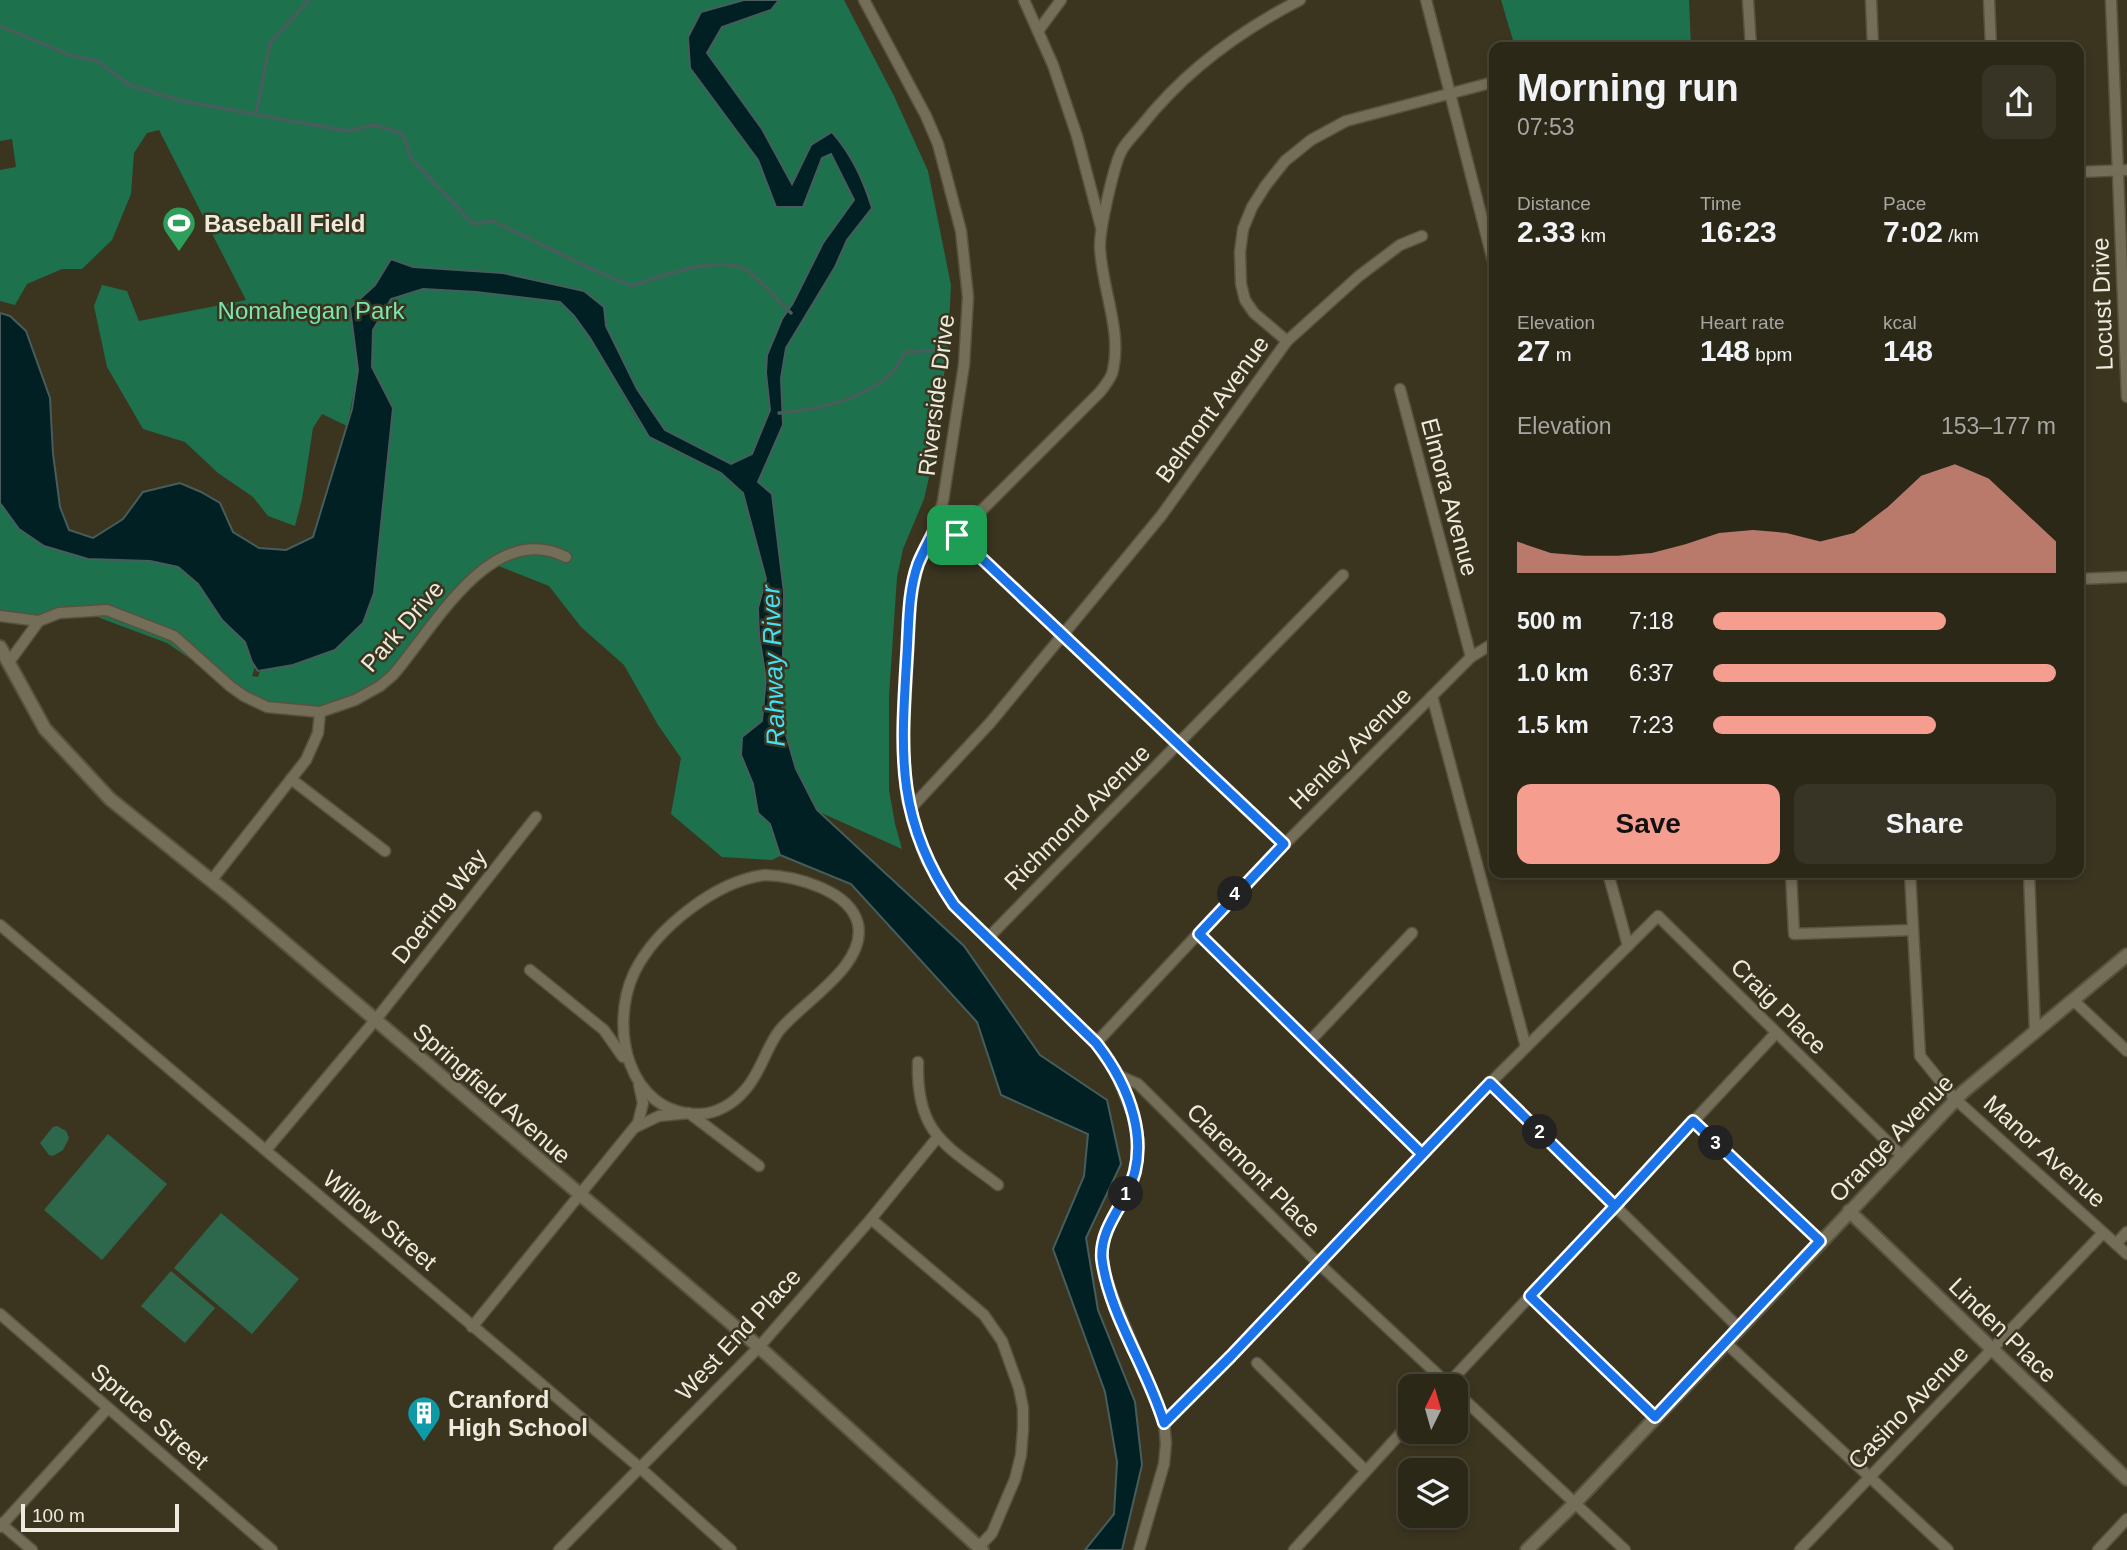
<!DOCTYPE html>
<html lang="en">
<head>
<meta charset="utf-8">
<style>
	body { margin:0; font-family:Arial,sans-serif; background:#383425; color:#f1f3f6; height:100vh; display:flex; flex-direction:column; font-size:26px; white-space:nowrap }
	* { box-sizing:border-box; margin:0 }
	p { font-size:23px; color:#a6a6a2 }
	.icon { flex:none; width:38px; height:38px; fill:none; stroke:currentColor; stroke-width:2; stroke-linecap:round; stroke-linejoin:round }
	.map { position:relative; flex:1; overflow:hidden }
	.panel { position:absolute; left:1489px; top:42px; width:595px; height:836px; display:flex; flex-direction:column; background:#2c2818; border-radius:14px; box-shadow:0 4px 10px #0003,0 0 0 2px #484437 }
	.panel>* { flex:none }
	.needle { width:46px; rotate:5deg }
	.controls { position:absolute; left:1398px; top:1374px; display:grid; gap:14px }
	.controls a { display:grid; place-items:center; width:70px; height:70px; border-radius:14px; background:#2c2818; box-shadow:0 4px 10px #0003,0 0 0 2px #484437; font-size:35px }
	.scale { position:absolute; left:21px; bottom:18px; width:158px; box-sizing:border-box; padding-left:7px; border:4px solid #eeebde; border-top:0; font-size:19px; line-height:24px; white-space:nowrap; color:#eeebde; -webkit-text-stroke:5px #3b3520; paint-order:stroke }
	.pin { position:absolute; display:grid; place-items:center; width:60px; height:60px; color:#fff; margin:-30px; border-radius:14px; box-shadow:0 4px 10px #0006 }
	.km { position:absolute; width:35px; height:35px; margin:-18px; border-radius:50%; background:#222; color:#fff; font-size:19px; line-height:35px; text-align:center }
	.round { display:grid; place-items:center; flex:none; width:74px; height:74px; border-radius:14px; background:#383425 }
	.overview { display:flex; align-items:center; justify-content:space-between; height:119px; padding:0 28px }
	h1 { font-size:38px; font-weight:700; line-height:52px }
	.figures { display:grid; grid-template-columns:repeat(3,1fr); gap:10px; height:119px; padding:7px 28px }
	.figures div { display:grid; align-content:center }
	.figures b { font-size:30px; font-weight:700 }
	.figures small { font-size:19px; font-weight:400 }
	.figures p { font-size:19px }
	.chart { height:196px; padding:14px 28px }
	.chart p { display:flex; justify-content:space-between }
	.chart svg { width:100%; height:126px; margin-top:7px; fill:#f59d8f; opacity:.7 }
	.primary-button { display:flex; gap:14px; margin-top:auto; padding:14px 28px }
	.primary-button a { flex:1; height:80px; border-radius:14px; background:#f59d8f; color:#111; font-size:28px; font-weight:700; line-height:80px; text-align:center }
	.primary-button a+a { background:#383425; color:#f1f3f6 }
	ul { padding:0 28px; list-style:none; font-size:23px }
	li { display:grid; grid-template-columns:112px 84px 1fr; align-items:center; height:52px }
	li i { height:18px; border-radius:9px; background:#f59d8f }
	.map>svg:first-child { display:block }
	.green { fill:#2e684c }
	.forest { fill:#1d714c }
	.water { fill:#002024; stroke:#475d5c; stroke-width:2 }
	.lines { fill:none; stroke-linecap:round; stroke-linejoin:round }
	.stream { stroke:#475d5c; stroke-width:3.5 }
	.minor-casing { stroke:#575240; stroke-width:13 }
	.tertiary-casing { stroke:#575240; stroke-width:16 }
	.minor { stroke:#746d57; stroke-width:10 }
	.tertiary { stroke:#746d57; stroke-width:12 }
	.route-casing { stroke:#fff; stroke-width:14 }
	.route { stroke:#1a73e8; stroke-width:9 }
	.labels { text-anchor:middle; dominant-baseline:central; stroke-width:5; stroke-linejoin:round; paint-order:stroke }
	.poi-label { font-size:24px; font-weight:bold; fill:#eeebde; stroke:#3b3520; text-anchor:start }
	.street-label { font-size:24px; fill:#eeebde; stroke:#3b3520 }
	.park-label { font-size:24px; fill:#79e6b0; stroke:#3b3520 }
	.water-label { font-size:26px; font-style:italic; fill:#44e0f4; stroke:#3b3520 }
</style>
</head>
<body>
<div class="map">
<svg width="2127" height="1550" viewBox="0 0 2127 1550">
	<rect width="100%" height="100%" fill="#3b3520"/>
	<g class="green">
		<polygon points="57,1126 66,1131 69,1138 63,1150 53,1156 49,1155 40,1143 53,1127"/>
		<polygon points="108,1134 167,1184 102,1260 44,1210"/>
		<polygon points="221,1213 299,1279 252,1334 174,1268"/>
		<polygon points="171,1271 215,1308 185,1343 141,1306"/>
	</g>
	<g class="forest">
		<polygon points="0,0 744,0 701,12 690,68 758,160 776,207 803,207 822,158 832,154 854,201 823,243 793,303 782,319 766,373 771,410 752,454 731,464 665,430 637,389 606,326 604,307 503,273 413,267 391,260 375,285 351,308 358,370 347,426 322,414 313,428 302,499 295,526 268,516 253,497 218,473 185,442 143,429 107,367 94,306 102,285 127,291 139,321 246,300 159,130 147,133 134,153 131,194 112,240 82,269 62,269 27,284 15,305 0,301 0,170 16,167 12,139 0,141"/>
		<path d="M779 0H844L894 96 928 171 951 285 948 344 933 460 924 499 903 549 897 577 889 696V790L895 824 902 849 817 811 780 856 772 860 722 857 671 814 681 758 658 725 624 665 581 627 549 586 491 563 380 686 320 712 267 707 230 686 167 643 92 615 39 621 0 616V503L19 529 88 559 150 561 178 567 198 584 222 620 246 643 255 667 252 676 258 677 260 671 293 665 374 593 393 409 372 367 373 330 391 299 423 289 476 292 559 302 574 316 590 338 638 421 669 448 722 473 743 493 766 579 758 608 759 635 766 679 762 721 742 737 741 755 753 784 758 813 770 824 780 854 817 810 796 769 782 721 784 593 772 494 758 482 783 425 781 378 786 348 835 267 847 240 872 208C863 179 852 155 833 132L811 145 792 185 785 175 762 129 707 52 722 27 771 10Z"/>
		<polygon points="1501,0 1689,0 1691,47 1515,47"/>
	</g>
	<path class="water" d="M744 0H779L771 10 722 27 707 53 762 129 792 184 811 145 832 132C852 155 863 179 872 208L847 240 835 267 786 348 781 378 783 425 758 482 772 494 784 593 782 721 796 769 817 810 964 946 1040 1055 1107 1100 1121 1164 1086 1238 1098 1310 1135 1402 1142 1465 1122 1550H1085L1114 1514 1117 1462 1105 1392 1053 1249 1084 1176 1088 1134 1001 1095 977 1022 851 884 780 855 770 824 758 813 753 784 741 755 742 737 762 721 766 679 759 635 758 608 766 579 743 493 721 473 649 437 590 338 574 316 560 302 476 292 423 289 391 299 373 330 372 367 393 408 374 593 363 623 335 650 293 665 258 671 252 662 245 642 222 620 198 584 178 567 150 561 88 559 44 546 19 529 0 503V313L10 316 26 331 50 398 53 454 60 507 69 530 93 538 123 519 143 492 180 483 201 492 220 503 233 532 259 548 286 550 313 537 352 409 358 370 350 308 375 285 391 259 413 267 503 273 584 291 604 307 606 326 637 389 665 430 731 464 752 454 770 410 766 373 767 355 782 319 793 303 823 243 854 200 831 154 822 158 803 207H776L758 160 690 68 688 37 701 12Z"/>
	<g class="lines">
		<g class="stream">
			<path d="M0 26 70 55 97 61 130 85 178 100 347 131 375 125 403 134 411 158 473 224 493 221 598 272 633 286C659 276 724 253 748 271 764 283 777 300 791 313"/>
			<polyline points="256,114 270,43 309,0"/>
			<path d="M779 413C817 410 860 400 890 375 896 369 901 359 906 352L939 350"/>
		</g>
		<g class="minor-casing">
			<g id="minor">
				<polyline points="864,0 926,116 938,144 961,231 968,297 964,365 943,501 933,536 918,564 911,597 903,742 907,799 926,859 954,905 1096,1043 1117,1075 1132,1113 1139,1142 1136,1172 1104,1237 1102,1253 1105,1275 1113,1298 1153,1393 1164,1423 1166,1443 1164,1464 1139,1550"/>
				<polyline points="1024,0 1053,65 1077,136 1101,227"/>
				<polyline points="1426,0 1494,265"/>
				<polyline points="1748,0 1751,47"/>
				<polyline points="1871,0 1873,47"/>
				<polyline points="1989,0 1991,47"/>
				<polyline points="2111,0 2127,397"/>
				<polyline points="1038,31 1061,0"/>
				<polyline points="2079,172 2127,170"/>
				<polyline points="1287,341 1254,313 1245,300 1241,284 1240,252 1243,229 1252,207 1266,185 1285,161 1311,140 1346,121 1494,82"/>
				<polyline points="1400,389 1471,657"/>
				<polyline points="939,520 957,535 1285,844"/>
				<path d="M957 535 1100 392C1105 385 1112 378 1113 370 1122 330 1102 289 1100 248 1099 231 1114 164 1122 150 1127 141 1136 133 1142 125 1184 72 1239 31 1300 0"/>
				<polyline points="2079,579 2127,577"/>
				<path d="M0 616 39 621 59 613 107 610 174 636 230 686 244 696 267 707 320 712 355 700 380 686 393 675C434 628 491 519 566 557"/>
				<polyline points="9,662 39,621"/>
				<polyline points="1432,696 1526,1047"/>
				<polyline points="291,779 385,851"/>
				<polyline points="910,809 990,723 1161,516 1287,341 1359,276 1400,245 1422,236"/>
				<polyline points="1608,873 1628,946"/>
				<polyline points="1791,873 1794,934 1913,930"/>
				<polyline points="1910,873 1920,1056 1954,1098 2127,1254"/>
				<polyline points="2029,873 2035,1032"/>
				<path d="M765 875C795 876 850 890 858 924 867 966 802 1002 779 1031 766 1048 760 1074 745 1090 734 1103 717 1114 699 1114 627 1114 609 1027 634 973 656 928 716 881 765 875Z"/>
				<polyline points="211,881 306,760 318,733 320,712"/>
				<polyline points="0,925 639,1467 731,1550"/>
				<polyline points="1199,934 1422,1154"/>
				<polyline points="988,938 1343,575"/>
				<polyline points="530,970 604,1030 623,1057"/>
				<polyline points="2073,1000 2127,1051"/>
				<polyline points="1309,1042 1412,933"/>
				<polyline points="1096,1043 1240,889 1471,657 1494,643"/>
				<path d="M918 1062C916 1135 946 1145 998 1185"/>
				<polyline points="1117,1075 1138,1084 1316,1261 1450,1386"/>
				<polyline points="1490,1083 1739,1328"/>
				<polyline points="1694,1121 1820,1241"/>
				<polyline points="636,1127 659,1116 689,1113 759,1166"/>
				<polyline points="266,1150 377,1018 536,817"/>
				<polyline points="871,1219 984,1315 1002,1341 1019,1388 1023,1408 1023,1429 1021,1455 1015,1479 992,1533 979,1547"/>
				<polyline points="2116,1244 2127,1232"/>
				<polyline points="1530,1296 1655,1417"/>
				<polyline points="0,1314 272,1550"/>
				<polyline points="472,1327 638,1123 643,1103 639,1085"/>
				<polyline points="1725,1342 1948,1550"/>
				<polyline points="1257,1363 1366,1471"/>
				<polyline points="1446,1386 1776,1033"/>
				<polyline points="1456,1392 1625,1550"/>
				<polyline points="1164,1423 1239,1348 1490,1083 1658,916 1901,1155"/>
				<polyline points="0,1523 32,1550"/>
				<polyline points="0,1527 108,1408"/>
				<polyline points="559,1550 759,1347 871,1219 937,1138"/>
				<polyline points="1294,1550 1410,1423"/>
				<polyline points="1800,1550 2103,1233"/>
				<polyline points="2098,1550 2127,1519"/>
			</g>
		</g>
		<g class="tertiary-casing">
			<g id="tertiary">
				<polyline points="0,647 45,729 110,799 228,894 759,1347 982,1550"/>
				<polyline points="1849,1211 2127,1479"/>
				<polyline points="1527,1550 1575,1503 1963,1092 2127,955"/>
			</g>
		</g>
		<use href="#minor" class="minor"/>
		<use href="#tertiary" class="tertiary"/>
	</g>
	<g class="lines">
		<g class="route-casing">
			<path id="route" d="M957 535 939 520C933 535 924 549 918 564 908 592 909 624 907 654 901 753 895 819 954 905L1096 1043C1129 1085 1153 1144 1126 1195 1115 1215 1100 1235 1102 1259 1109 1314 1148 1369 1164 1423L1231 1356 1490 1083 1615 1206 1530 1296 1655 1417 1820 1241 1693 1121 1615 1206 1490 1083 1422 1154 1199 934 1284 844 957 535"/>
		</g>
		<use href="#route" class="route"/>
	</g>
	<defs>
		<g id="stadium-pin" transform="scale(1.75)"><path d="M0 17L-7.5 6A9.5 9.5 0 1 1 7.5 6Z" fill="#2e9e5b" stroke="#3b3520"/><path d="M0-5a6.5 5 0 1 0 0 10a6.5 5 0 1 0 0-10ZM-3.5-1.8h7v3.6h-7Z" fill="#fff"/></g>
		<g id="building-pin" transform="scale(1.75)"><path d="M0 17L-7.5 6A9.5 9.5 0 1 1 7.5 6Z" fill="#0f9aa8" stroke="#3b3520"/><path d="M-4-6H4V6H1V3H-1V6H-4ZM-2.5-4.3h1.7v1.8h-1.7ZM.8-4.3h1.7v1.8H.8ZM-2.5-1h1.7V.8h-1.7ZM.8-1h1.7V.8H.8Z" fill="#fff"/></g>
	</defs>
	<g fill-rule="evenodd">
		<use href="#stadium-pin" x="179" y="223"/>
		<use href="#building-pin" x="424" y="1413"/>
	</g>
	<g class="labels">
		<g class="poi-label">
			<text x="204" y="223">Baseball Field</text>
			<text x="448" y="1399">Cranford<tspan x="448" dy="28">High School</tspan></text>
		</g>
		<g class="street-label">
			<text transform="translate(2102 304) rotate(-92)">Locust Drive</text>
			<text transform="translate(936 395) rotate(-83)">Riverside Drive</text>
			<text transform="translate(1212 409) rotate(-54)">Belmont Avenue</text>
			<text transform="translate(1450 497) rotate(75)">Elmora Avenue</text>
			<text transform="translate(402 626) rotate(-49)">Park Drive</text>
			<text transform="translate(1350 748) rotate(-45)">Henley Avenue</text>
			<text transform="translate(1077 817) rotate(-45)">Richmond Avenue</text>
			<text transform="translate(439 906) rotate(-52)">Doering Way</text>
			<text transform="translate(1779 1006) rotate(45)">Craig Place</text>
			<text transform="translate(492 1093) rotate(41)">Springfield Avenue</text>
			<text transform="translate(1891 1138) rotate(-46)">Orange Avenue</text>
			<text transform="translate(2045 1151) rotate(42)">Manor Avenue</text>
			<text transform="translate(1254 1170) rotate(45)">Claremont Place</text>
			<text transform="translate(380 1220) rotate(40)">Willow Street</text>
			<text transform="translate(2003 1330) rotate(44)">Linden Place</text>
			<text transform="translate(738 1334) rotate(-47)">West End Place</text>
			<text transform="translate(1908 1407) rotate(-46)">Casino Avenue</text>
			<text transform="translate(150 1416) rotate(41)">Spruce Street</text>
		</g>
		<g class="park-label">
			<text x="311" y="310">Nomahegan Park</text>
		</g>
		<g class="water-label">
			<text transform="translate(773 666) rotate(-92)">Rahway River</text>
		</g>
	</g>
</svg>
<div class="controls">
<a><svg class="needle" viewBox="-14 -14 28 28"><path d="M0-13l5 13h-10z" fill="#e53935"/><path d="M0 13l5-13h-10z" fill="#a6a6a2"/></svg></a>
<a><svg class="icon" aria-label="layers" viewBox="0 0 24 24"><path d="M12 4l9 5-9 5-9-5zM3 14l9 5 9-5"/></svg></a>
</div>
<div class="scale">100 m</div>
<div class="pin" style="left:957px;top:535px;background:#1e9e55"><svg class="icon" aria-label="arrive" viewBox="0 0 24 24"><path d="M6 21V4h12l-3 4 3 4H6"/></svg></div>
<b class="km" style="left:1126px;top:1194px">1</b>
<b class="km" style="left:1540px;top:1132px">2</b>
<b class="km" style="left:1716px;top:1143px">3</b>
<b class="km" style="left:1235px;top:894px">4</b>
<section class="panel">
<div class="overview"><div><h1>Morning run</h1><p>07:53</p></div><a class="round"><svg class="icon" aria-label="share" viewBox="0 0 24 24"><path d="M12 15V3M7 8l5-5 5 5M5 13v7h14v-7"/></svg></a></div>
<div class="figures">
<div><p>Distance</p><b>2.33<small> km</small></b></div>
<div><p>Time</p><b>16:23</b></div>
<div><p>Pace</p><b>7:02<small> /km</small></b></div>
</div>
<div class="figures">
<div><p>Elevation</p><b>27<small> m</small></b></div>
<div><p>Heart rate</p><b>148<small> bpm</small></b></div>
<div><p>kcal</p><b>148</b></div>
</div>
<div class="chart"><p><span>Elevation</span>153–177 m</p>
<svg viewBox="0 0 160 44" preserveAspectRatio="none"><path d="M0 44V33L10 37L20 38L30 38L40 37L50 34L60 30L70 29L80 30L90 33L100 30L110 21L120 10L130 6L140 11L150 22L160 33V44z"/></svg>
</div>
<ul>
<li><b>500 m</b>7:18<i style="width:68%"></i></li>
<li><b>1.0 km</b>6:37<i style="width:100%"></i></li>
<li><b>1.5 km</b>7:23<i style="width:65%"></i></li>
</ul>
<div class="primary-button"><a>Save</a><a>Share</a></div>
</section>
</div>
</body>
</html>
